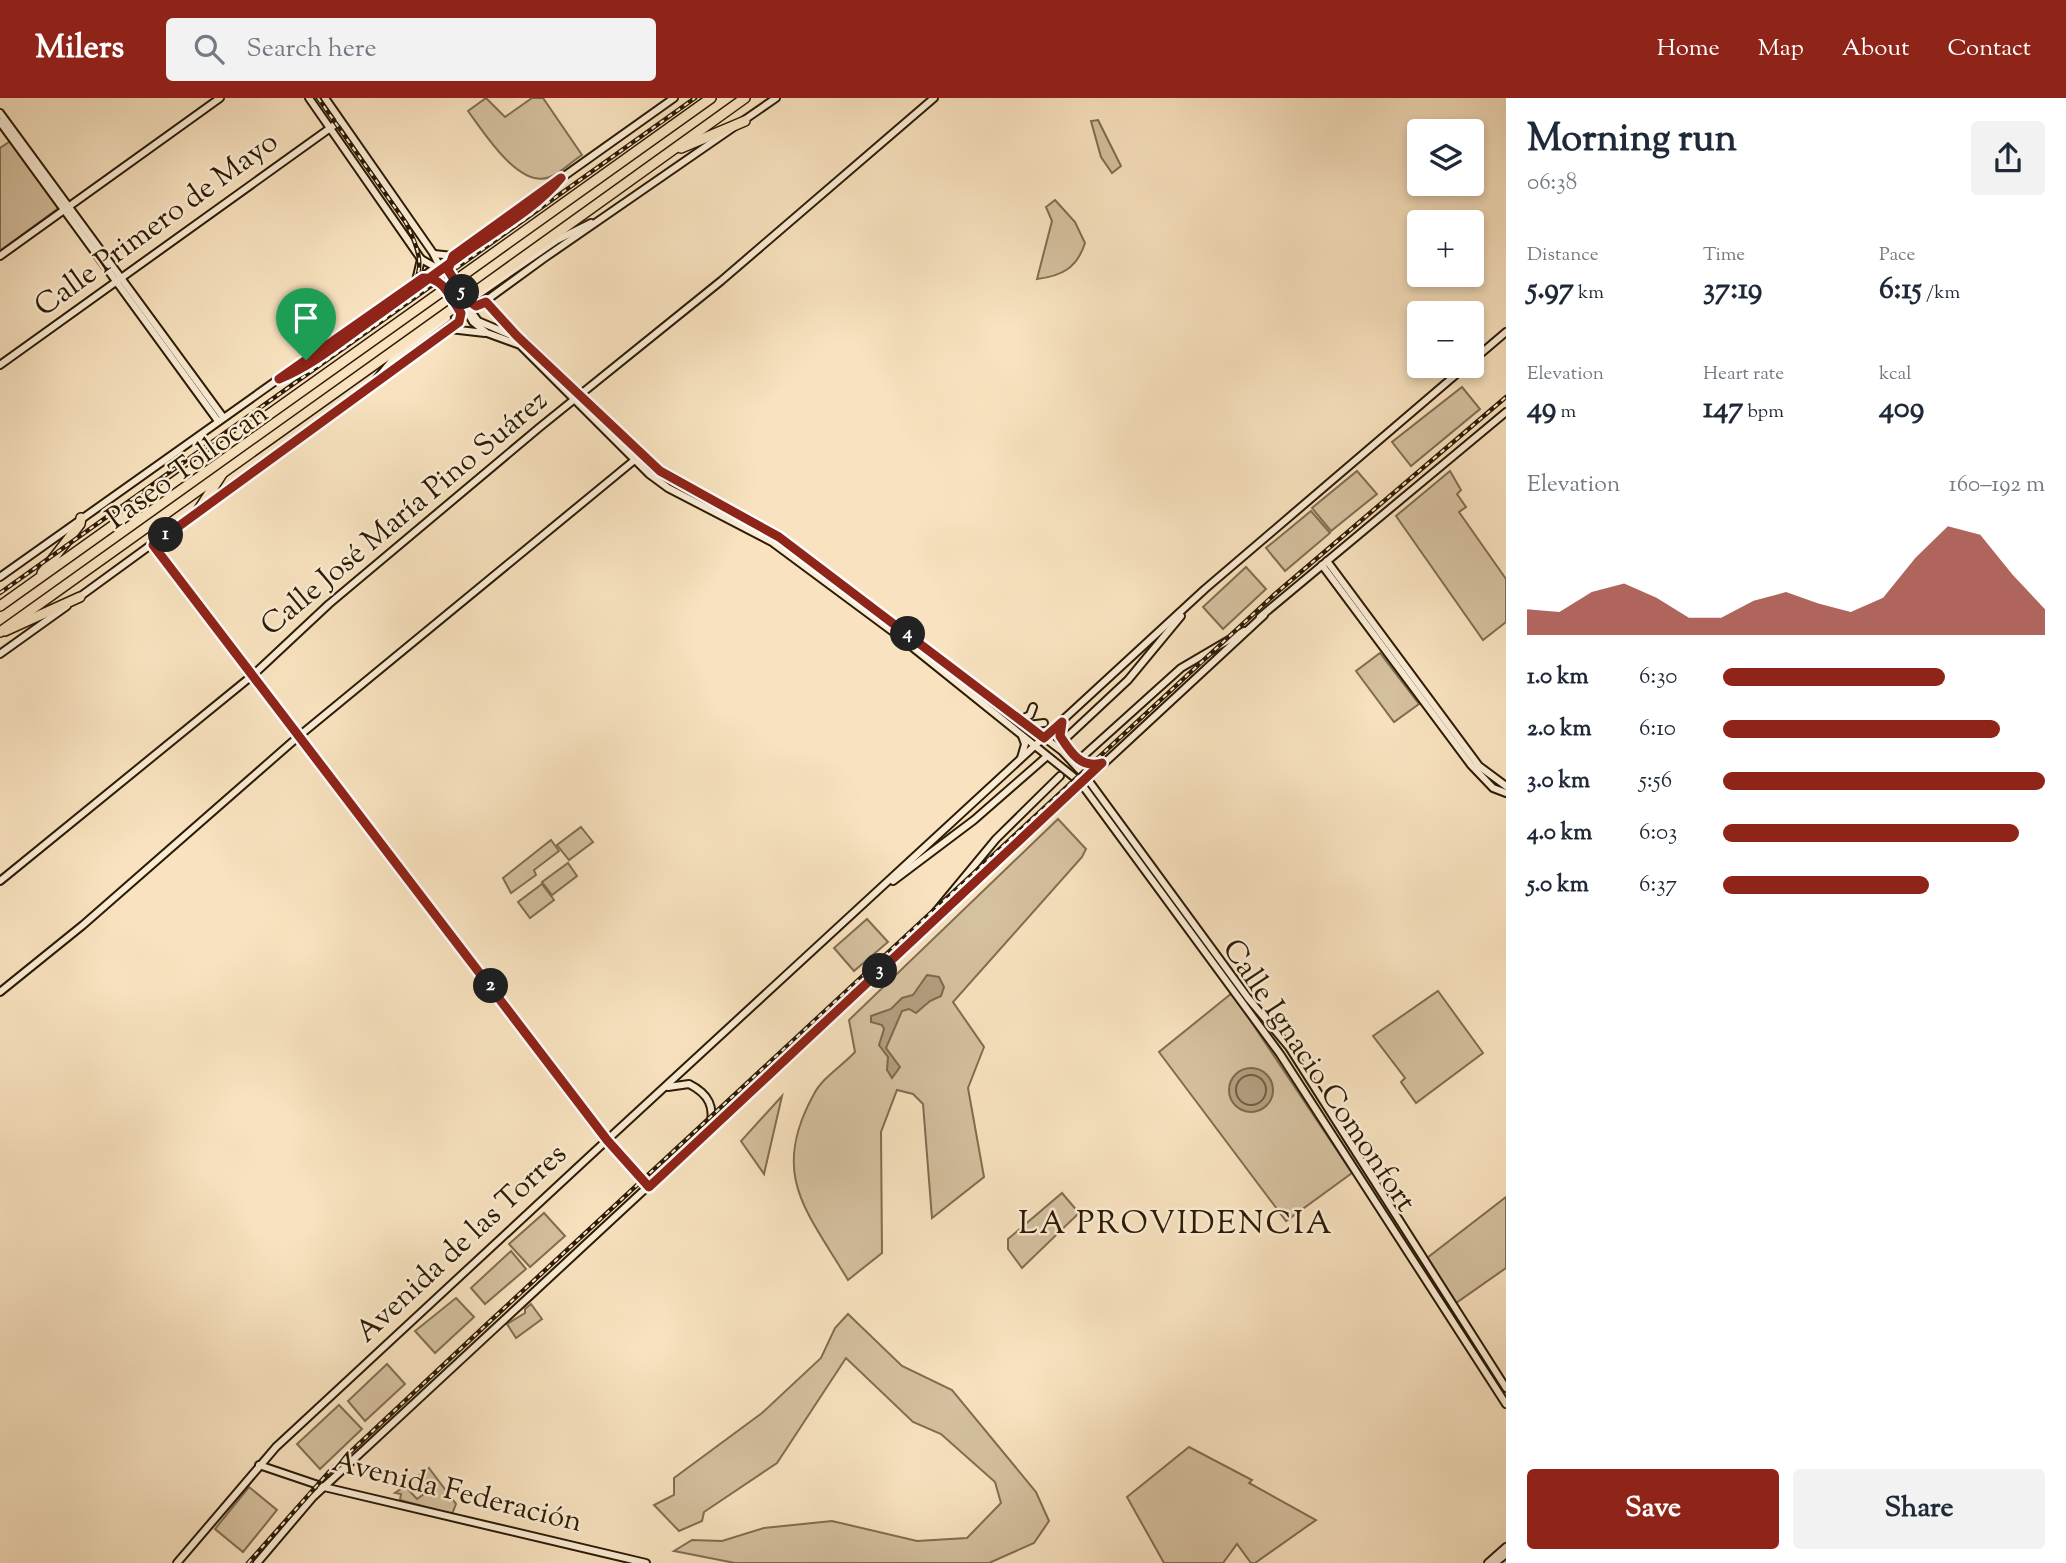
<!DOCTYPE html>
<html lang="en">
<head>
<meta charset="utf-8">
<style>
	body { margin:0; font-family:"Sorts Mill Goudy",serif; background:#f2f2f3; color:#1f2937; height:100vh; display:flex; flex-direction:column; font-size:26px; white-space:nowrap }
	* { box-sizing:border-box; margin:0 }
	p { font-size:23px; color:#747a83 }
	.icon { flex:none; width:38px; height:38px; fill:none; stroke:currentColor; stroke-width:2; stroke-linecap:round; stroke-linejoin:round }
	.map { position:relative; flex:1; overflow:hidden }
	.sheet { display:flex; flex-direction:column; background:#fff; width:560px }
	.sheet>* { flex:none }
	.fabs { position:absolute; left:1407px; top:21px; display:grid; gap:14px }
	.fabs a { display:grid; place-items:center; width:77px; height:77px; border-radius:7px; background:#fff; box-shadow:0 4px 10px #0003; font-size:35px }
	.pin { position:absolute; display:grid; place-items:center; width:60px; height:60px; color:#fff; margin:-72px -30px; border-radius:50% 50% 50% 0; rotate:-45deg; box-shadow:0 0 7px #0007 }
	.pin .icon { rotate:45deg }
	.km { position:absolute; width:35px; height:35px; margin:-18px; border-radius:50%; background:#222; color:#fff; font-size:19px; line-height:35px; text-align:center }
	.round { display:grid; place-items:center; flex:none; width:74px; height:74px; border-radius:7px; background:#f2f2f3 }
	.head { display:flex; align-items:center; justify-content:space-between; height:119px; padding:0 21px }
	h1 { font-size:38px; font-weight:800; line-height:52px }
	.figures { display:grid; grid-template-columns:repeat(3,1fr); gap:10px; height:119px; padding:7px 21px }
	.figures div { display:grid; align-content:center }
	.figures b { font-size:30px; font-weight:800 }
	.figures small { font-size:19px; font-weight:400 }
	.figures p { font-size:19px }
	.chart { height:196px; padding:14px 21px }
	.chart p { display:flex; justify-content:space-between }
	.chart svg { width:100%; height:126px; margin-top:7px; fill:#8f2418; opacity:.7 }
	.button { display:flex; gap:14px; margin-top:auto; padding:14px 21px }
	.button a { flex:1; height:80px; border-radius:7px; background:#8f2418; color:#fff; font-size:28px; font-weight:800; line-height:80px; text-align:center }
	.button a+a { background:#f2f2f3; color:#1f2937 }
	ul { padding:0 21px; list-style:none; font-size:23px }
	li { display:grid; grid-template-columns:112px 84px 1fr; align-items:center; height:52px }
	li i { height:18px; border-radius:9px; background:#8f2418 }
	header { display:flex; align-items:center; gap:42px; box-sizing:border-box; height:98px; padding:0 35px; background:#8f2418; color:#fff }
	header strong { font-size:33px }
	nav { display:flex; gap:38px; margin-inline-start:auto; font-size:24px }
	.search { width:490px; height:63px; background:#f2f2f3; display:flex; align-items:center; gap:18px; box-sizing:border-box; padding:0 24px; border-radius:7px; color:#747a83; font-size:26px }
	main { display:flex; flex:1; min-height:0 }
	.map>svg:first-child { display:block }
	.green { fill:#d5c09f; stroke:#806d51; stroke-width:2 }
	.water { fill:#b39e7f; stroke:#7d694d; stroke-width:2 }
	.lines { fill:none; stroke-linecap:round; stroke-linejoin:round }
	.shore { stroke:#705c41; stroke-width:2 }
	.secondary-tunnel { stroke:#cfba99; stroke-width:6; stroke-dasharray:6 3; stroke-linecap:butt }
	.secondary-casing { stroke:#2c1a03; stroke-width:10 }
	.highway-casing { stroke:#2c1a03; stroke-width:12 }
	.secondary { stroke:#faecd5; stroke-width:6 }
	.highway { stroke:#f8e2bf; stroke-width:9 }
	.rail-casing { stroke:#2c1a03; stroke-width:4.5 }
	.rail { stroke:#faecd5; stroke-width:2; stroke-dasharray:5; stroke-linecap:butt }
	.secondary-bridge-casing { stroke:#2c1a03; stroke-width:10; stroke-linecap:butt }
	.highway-bridge-casing { stroke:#2c1a03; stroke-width:12; stroke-linecap:butt }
	.secondary-bridge { stroke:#faecd5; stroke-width:6 }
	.highway-bridge { stroke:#f8e2bf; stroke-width:9 }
	.route-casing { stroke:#fff; stroke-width:14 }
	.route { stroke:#8f2418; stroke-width:9 }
	.labels { text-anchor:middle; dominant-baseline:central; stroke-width:5; stroke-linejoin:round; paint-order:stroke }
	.street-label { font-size:30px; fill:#2c1a03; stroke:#faecd5 }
	.neighbourhood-label { font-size:32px; letter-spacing:2px; fill:#2c1a03; stroke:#faecd5 }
</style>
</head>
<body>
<header>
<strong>Milers</strong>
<div class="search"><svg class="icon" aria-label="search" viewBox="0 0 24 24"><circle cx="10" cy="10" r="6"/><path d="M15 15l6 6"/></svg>Search here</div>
<nav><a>Home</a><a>Map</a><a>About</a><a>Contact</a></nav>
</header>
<main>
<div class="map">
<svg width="1506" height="1465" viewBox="0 0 1506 1465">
	<rect width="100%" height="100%" fill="#f8e2bf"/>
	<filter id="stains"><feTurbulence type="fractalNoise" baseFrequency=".00286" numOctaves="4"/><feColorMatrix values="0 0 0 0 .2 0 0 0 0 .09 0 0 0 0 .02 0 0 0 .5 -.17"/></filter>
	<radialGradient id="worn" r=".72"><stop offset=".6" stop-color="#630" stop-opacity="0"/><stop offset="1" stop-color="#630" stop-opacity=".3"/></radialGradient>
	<g class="green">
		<path d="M486 0 505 19 532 0H543L582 57C572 63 561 75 550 79 519 92 483 33 468 13Z"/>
		<polygon points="1098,22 1121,68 1112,75 1101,59 1091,23"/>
		<polygon points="12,42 60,109 0,153 0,50"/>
		<path d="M1055 102 1075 124 1085 145C1077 170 1062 178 1037 181L1052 123 1046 109Z"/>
		<polygon points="1462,289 1480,311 1411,368 1392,344"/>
		<polygon points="1357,373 1377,396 1331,433 1312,410"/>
		<polygon points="1450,373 1461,392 1457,396 1466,409 1459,414 1506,481 1506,524 1483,542 1396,418"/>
		<polygon points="1311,413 1330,435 1285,473 1266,450"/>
		<polygon points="1246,469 1266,491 1223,531 1203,509"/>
		<polygon points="1380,555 1419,606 1394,624 1356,573"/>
		<path d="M1058 721 1086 751 1082 759 953 904 984 949 968 990 984 1079 932 1120 923 1006 913 996 897 992 881 1034 882 1155 848 1182C807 1113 769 1077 814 996 822 980 843 967 855 954L849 922Z"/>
		<polygon points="581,729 593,744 569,762 557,747"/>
		<polygon points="551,742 559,753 534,772 536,777 511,795 503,780"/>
		<polygon points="568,765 577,778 552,797 542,784"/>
		<polygon points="542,786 554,802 530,820 518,804"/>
		<polygon points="867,821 888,844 854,873 834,850"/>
		<polygon points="1438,893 1483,955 1416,1005 1401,984 1405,980 1373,938"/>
		<polygon points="1232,895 1352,1075 1286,1123 1159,954"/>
		<polygon points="782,998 764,1076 741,1043"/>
		<polygon points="1062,1095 1079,1115 1022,1170 1008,1151 1008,1141"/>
		<polygon points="1506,1099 1506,1170 1456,1205 1427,1160"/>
		<polygon points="544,1115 565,1138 530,1169 509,1146"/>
		<polygon points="511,1153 526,1171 485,1206 471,1190"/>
		<polygon points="456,1200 474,1219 435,1255 415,1233"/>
		<polygon points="531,1206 542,1221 516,1240 507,1226 525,1215 525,1211"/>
		<polygon points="848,1216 902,1268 952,1292 1036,1394 1049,1423 1034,1445 989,1465 735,1465 674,1453 692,1442 722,1443 764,1430 832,1423 917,1443 967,1440 1001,1405 995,1384 941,1336 913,1324 846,1260 777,1365 704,1414 702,1423 679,1433 654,1407 674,1397 674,1380 762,1315 821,1260 835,1230"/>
		<polygon points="387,1266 405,1286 365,1323 348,1303"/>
		<polygon points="339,1307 362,1331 320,1371 297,1346"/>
		<polygon points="1189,1349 1252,1382 1249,1385 1316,1422 1255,1465 1251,1465 1237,1446 1223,1465 1164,1465 1127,1399"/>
		<polygon points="429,1370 456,1406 452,1416 400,1402 401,1396 395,1395 405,1388 417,1401 428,1393 418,1378"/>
		<polygon points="249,1389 277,1412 243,1454 215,1431"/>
	</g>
	<g class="water">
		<polygon points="927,877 939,879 944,889 941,898 930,903 916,915 909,911 902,913 886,950 900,969 892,980 887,972 888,959 879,947 884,931 882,927 871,924 871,918 891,911 902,900 913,897"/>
		<circle cx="1251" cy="992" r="22"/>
	</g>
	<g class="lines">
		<circle class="shore" cx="1251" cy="992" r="15"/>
		<polyline class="secondary-tunnel" points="1060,678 1081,660"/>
		<g class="secondary-casing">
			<g id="secondary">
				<polyline points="309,0 421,161 437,170"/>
				<polyline points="325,0 433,155 444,177 478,223 525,243 660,373 779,439 1062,653 1086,679 1248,900 1289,949 1506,1290"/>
				<polyline points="0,15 223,319"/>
				<polyline points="0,24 218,323"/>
				<polyline points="434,156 453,158"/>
				<polyline points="0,158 220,0"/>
				<polyline points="451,163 449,173 473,207 482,206"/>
				<polyline points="428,179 438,182 461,215 460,222"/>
				<polyline points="416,183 421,161"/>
				<polyline points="479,196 557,142 591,125"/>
				<polyline points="486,204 515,236"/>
				<polyline points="469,217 473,224 487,235 520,247 649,376 668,390 772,444 896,536 1080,684 1280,956 1506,1306"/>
				<polyline points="450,231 485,235"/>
				<polyline points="1472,263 1506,234"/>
				<polyline points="0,267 340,23"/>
				<polyline points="293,275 310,266"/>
				<polyline points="376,282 395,259 447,220"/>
				<polyline points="153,447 607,1042 649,1089"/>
				<polyline points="1327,463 1479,668 1506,688"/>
				<polyline points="1322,467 1471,667 1493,690 1506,695"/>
				<polyline points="0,479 674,0"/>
				<polyline points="78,500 543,161 776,0"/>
				<polyline points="1260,519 1506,314"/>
				<polyline points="0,556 67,508"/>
				<polyline points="1020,622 1030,617 1033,609"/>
				<path d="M1062 626 1060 638C1069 653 1080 671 1100 665"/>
				<polyline points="1028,627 1044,625"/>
				<polyline points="1066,640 1128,582 1181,518"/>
				<polyline points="1021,660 1025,646 1022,638"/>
				<polyline points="1081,660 1181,570 1244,533"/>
				<polyline points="0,783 253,577 329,506 540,329 721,183 934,0"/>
				<polyline points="893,783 974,722 1045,660"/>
				<polyline points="929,822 996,741 1060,678"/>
				<polyline points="0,894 83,827 299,638 637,360"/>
				<path d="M668 989 689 986C709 996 715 1009 710 1030"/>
				<polyline points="259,1367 324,1389 646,1465"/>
				<polyline points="177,1465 276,1349 607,1042 1205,491 1466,268"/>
				<polyline points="257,1465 313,1399 1264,517"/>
				<polyline points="1488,1465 1506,1449"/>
				<polyline points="1495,1465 1506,1456"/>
			</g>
		</g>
		<g class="highway-casing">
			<g id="highway">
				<polyline points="681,50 745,23"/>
				<polyline points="459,180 711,0"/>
				<polyline points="472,196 745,0"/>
				<polyline points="196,416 222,376"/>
				<polyline points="42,475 80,426 81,420"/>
				<polyline points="0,508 441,194"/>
				<polyline points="5,533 80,499"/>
				<polyline points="0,534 455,209"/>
			</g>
		</g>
		<use href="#secondary" class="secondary"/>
		<use href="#highway" class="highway"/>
		<g class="rail-casing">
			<g id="rail">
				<path d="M318 0 406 125C421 155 427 173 404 202"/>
				<polyline points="0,495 695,0"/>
				<polyline points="248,1465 329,1374 487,1226 1275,496 1506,299"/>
			</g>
		</g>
		<use href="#rail" class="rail"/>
		<g class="secondary-bridge-casing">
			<polyline id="secondary-bridge" points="310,266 506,125"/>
		</g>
		<g class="highway-bridge-casing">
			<g id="highway-bridge">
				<polyline points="441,194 459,180"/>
				<polyline points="455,209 472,196"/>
			</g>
		</g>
		<use href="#secondary-bridge" class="secondary-bridge"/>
		<use href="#highway-bridge" class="highway-bridge"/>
	</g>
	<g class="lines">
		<g class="route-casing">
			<path id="route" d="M306 262 423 180C443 178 451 201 461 215L459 224 153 447 607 1042 649 1089 1102 665C1081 671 1071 655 1060 638L1062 624 1044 640 779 439 660 373 517 238 486 204 476 208 467 202 448 172 453 158 561 80C535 112 493 134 460 158 427 182 393 206 360 230 334 249 309 269 279 281L306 262"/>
		</g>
		<use href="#route" class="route"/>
	</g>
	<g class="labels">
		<g class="street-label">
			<text transform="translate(157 127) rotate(-36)">Calle Primero de Mayo</text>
			<text transform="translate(188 369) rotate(-36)">Paseo Tollocan</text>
			<text transform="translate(405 416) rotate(-40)">Calle José María Pino Suárez</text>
			<text transform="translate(1318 978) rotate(56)">Calle Ignacio Comonfort</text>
			<text transform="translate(462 1146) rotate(-43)">Avenida de las Torres</text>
			<text transform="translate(457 1395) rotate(14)">Avenida Federación</text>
		</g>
		<g class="neighbourhood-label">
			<text x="1176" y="1127">LA PROVIDENCIA</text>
		</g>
	</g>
	<rect width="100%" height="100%" filter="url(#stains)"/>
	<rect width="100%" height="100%" fill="url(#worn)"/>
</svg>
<div class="fabs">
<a><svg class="icon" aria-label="layers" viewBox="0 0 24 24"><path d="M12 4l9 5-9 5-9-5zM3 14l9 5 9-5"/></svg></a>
<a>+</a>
<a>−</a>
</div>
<div class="pin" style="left:306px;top:262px;background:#1e9e55"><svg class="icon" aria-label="arrive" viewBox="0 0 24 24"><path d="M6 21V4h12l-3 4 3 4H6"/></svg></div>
<b class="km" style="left:166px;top:437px">1</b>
<b class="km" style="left:491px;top:888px">2</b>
<b class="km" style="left:880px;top:873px">3</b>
<b class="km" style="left:908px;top:536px">4</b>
<b class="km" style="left:462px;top:194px">5</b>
</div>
<section class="sheet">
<div class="head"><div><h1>Morning run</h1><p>06:38</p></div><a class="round"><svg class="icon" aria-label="share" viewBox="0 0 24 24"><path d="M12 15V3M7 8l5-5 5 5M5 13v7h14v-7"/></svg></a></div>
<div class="figures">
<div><p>Distance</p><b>5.97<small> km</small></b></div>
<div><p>Time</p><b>37:19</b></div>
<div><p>Pace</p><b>6:15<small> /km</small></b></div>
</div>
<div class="figures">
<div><p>Elevation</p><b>49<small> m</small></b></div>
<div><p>Heart rate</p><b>147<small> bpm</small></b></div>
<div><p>kcal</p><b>409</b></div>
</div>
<div class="chart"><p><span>Elevation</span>160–192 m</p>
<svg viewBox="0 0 160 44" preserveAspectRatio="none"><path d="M0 44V35L10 36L20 29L30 26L40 31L50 38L60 38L70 32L80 29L90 33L100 36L110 31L120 17L130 6L140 9L150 23L160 35V44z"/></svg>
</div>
<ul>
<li><b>1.0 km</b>6:30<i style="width:69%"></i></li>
<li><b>2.0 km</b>6:10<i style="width:86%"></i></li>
<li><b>3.0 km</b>5:56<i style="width:100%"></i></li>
<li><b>4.0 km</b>6:03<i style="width:92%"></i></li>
<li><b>5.0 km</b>6:37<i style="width:64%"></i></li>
</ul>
<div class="button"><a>Save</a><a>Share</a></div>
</section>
</main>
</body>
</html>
